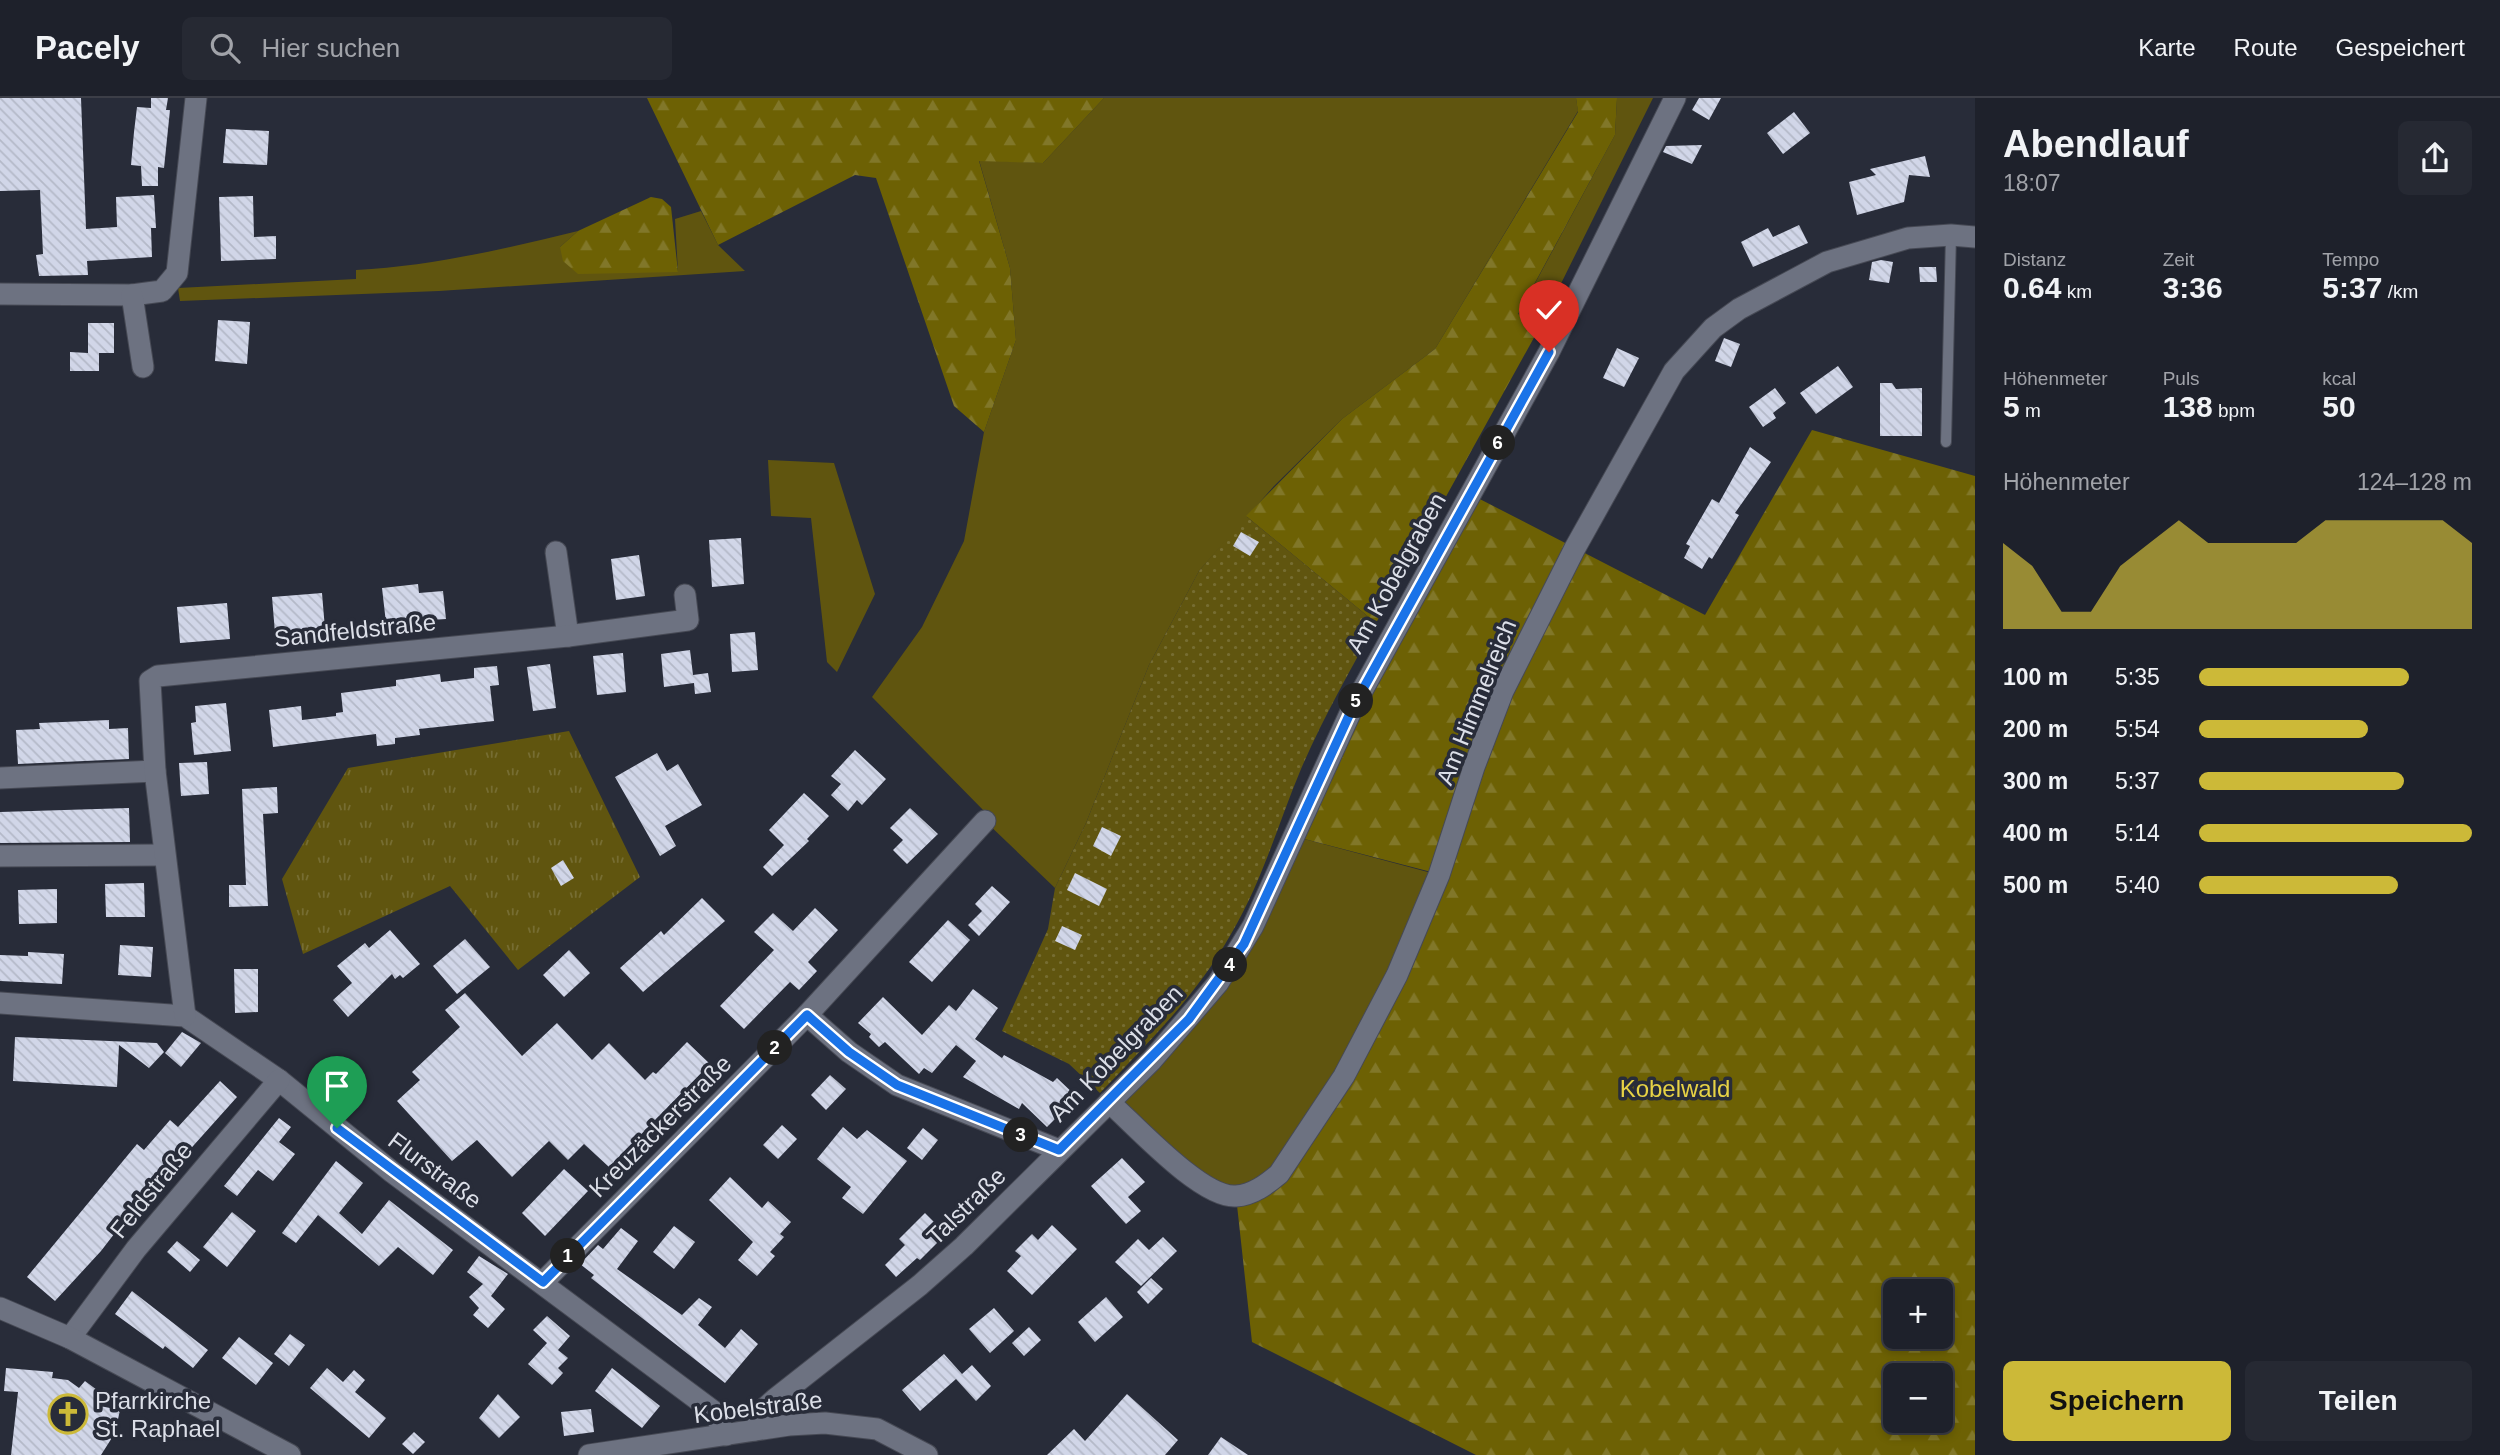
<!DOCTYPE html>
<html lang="de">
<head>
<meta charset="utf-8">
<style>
	body { margin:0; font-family:Arial,sans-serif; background:#262933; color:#f1f3f6; height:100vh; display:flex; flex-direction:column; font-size:26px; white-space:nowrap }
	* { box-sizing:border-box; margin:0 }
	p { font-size:23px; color:#a1a3a9 }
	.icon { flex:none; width:38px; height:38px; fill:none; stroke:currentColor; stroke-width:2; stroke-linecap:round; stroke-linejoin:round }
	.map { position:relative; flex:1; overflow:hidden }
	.panel { display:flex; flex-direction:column; background:#1e212b; width:525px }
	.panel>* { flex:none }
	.fabs { position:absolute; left:1883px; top:1181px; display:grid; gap:14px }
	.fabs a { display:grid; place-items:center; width:70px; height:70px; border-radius:10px; background:#1e212b; box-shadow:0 4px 10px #0003,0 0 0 2px #3c3e47; font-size:35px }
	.pin { position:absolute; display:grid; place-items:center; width:60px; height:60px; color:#fff; margin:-72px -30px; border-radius:50% 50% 50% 0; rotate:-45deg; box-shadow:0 0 7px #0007 }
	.pin .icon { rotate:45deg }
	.km { position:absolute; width:35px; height:35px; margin:-18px; border-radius:50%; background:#222; color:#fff; font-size:19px; line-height:35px; text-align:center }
	.round { display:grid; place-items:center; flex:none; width:74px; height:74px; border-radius:10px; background:#262933 }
	.head { display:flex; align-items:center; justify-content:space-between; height:119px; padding:0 28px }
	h1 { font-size:38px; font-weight:800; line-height:52px }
	.metrics { display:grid; grid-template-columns:repeat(3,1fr); gap:10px; height:119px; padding:7px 28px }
	.metrics div { display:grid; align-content:center }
	.metrics b { font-size:30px; font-weight:800 }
	.metrics small { font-size:19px; font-weight:400 }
	.metrics p { font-size:19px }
	.chart { height:196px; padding:14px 28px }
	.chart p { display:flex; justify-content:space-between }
	.chart svg { width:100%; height:126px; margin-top:7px; fill:#ccb938; opacity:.7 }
	.cta { display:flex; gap:14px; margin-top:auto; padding:14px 28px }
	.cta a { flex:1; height:80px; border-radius:10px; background:#ccb938; color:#111; font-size:28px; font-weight:800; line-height:80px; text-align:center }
	.cta a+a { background:#262933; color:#f1f3f6 }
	ul { padding:0 28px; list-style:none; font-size:23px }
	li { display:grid; grid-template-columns:112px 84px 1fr; align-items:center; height:52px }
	li i { height:18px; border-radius:9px; background:#ccb938 }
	header { display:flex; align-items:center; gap:42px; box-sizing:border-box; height:98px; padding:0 35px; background:#1e212b; border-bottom:2px solid #3c3e47 }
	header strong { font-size:33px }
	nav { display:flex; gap:38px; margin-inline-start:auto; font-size:24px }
	.search { width:490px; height:63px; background:#262933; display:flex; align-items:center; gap:18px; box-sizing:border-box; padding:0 24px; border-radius:10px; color:#a1a3a9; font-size:26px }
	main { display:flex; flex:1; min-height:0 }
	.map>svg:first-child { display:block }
	.grass { fill:#60550f }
	.forest { fill:url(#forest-firs); fill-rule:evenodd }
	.park { fill:url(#park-tufts) }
	.garden { fill:url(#garden-dots) }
	.building { fill:url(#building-back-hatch) }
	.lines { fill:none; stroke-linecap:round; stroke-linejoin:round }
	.lane-casing { stroke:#464954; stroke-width:12 }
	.street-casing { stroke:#464954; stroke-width:23 }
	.secondary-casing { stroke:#464954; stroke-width:23 }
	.lane { stroke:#6d7281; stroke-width:10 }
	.street { stroke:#6d7281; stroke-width:21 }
	.secondary { stroke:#6d7281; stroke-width:21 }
	.route-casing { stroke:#fff; stroke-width:14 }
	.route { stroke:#1a73e8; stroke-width:9 }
	.labels { text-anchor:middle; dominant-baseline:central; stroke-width:7; stroke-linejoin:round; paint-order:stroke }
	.street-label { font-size:24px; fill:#dcdfe8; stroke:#282c39 }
	.park-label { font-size:24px; fill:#e7d245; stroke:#282c39 }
	.poi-label { font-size:24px; fill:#dcdfe8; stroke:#282c39; text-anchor:start }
</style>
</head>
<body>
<header>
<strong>Pacely</strong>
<div class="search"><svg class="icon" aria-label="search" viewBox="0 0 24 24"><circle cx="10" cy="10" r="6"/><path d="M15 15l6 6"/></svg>Hier suchen</div>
<nav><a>Karte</a><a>Route</a><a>Gespeichert</a></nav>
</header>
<main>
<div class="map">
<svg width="1975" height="1357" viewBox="0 0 1975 1357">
	<defs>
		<pattern id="forest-firs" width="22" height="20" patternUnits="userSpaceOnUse" patternTransform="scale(1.75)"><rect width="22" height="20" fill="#6d6104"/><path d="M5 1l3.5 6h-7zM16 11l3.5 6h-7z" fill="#817729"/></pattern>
		<pattern id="park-tufts" width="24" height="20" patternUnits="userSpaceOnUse" patternTransform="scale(1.75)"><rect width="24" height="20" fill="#60550f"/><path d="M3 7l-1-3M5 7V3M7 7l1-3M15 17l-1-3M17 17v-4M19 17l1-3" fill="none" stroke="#766d32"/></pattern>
		<pattern id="garden-dots" width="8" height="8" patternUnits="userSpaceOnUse" patternTransform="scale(1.75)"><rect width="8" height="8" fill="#60550f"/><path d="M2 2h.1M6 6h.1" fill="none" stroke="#766d32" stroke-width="1.8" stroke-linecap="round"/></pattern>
		<pattern id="building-back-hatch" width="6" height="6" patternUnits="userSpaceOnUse" patternTransform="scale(1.75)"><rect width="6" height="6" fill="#d1d6e8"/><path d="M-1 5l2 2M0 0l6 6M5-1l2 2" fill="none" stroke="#b4b9c8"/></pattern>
	</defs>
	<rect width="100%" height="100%" fill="#282c39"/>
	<g class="grass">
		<polygon points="1104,0 1576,0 1578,13 1435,251 1342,321 1274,388 1199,473 1149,567 1086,725 1055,790 985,723 987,716 872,599 922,529 964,443 984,334 1016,242 1010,170 979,62 1043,65"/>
		<polygon points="1617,0 1653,0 1536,236 1518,217 1615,37"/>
		<path d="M701 113 718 147 745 173 439 193 180 203 178 190 356 181V172C432 168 504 151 578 133L560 149 678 174 675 121Z"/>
		<polygon points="768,362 834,365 875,496 837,574 827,564 811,420 771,418"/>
		<polygon points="1293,738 1439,777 1291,1062 1236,1098 1109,1004 1189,921"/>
	</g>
	<g class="forest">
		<polygon points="647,0 1104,0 1043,65 979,63 1010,170 1016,242 984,334 954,308 876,80 855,77 718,147"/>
		<polygon points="1576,0 1617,0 1615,37 1518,216 1536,236 1376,525 1246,418 1342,321 1435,251 1578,14"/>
		<polygon points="651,99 662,101 671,109 678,174 578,176 563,163 560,149 578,133"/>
		<path d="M1812 332 1975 378V1357H1476L1252 1244 1236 1098 1291 1062 1439 776 1293 738 1470 396 1705 517ZM1895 1194H1941V1239H1895ZM1895 1278H1941V1323H1895Z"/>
	</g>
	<polygon class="park" points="569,633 640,779 518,872 450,788 303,856 282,781 348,670"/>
	<path class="garden" d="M1246 418 1376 525C1350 573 1323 620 1301 671 1278 726 1262 784 1231 836 1197 897 1148 945 1100 995L1069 966 1002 933 1048 831 1055 790 1086 725 1149 567 1199 473Z"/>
	<g class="building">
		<polygon points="0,0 81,0 86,131 117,129 116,99 154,97 156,130 151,130 152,159 87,163 88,177 39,178 36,157 43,156 40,92 0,93"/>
		<polygon points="151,0 168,0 166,12 170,12 164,70 158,69 158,88 142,88 141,68 131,67 134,34 137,9 151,10"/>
		<polygon points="1699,0 1721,0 1709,22 1692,12"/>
		<polygon points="1794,14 1810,35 1783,56 1767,35"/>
		<polygon points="226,31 269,33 267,67 223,65"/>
		<polygon points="1702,47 1692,66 1663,54 1666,48"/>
		<polygon points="1925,58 1930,79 1909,77 1904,104 1857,117 1849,84 1876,77 1870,71"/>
		<polygon points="253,98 254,139 276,138 276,161 221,163 219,99"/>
		<polygon points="1799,127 1808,145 1753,169 1741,144 1768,130 1773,139"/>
		<polygon points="1881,162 1893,164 1889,185 1869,182 1872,164"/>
		<polygon points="1919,169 1936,169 1937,184 1920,184"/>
		<polygon points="218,222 250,224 247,266 215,263"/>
		<polygon points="88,225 114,225 114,255 92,255 99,255 99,273 70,273 70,254 88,255"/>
		<polygon points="1724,240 1740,246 1731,269 1715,263"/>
		<polygon points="1617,250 1639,260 1624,289 1603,280"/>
		<polygon points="1838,268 1853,289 1816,316 1800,295"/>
		<polygon points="1880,285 1892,285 1896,291 1922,290 1922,338 1880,338"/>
		<polygon points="1775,290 1786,305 1773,315 1776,320 1763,329 1749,309"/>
		<polygon points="1750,349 1771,364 1735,415 1739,417 1712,461 1709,459 1702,471 1684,460 1690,448 1686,446 1712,401 1719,405"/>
		<polygon points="1241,434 1259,444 1250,458 1233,448"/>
		<polygon points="741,440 744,486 712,489 709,442"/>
		<polygon points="639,457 645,498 616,502 611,461"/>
		<polygon points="418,486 419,495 443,493 446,521 386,525 382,490"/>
		<polygon points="322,495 325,531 275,535 272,499"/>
		<polygon points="227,505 230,541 180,545 177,509"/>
		<polygon points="755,534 758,572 732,574 730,536"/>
		<polygon points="690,552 693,577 708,575 711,594 695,596 694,585 664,589 661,556"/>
		<polygon points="623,555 626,594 597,597 593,558"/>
		<polygon points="550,566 556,610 533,613 527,569"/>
		<polygon points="497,568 499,587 490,588 494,623 419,631 420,637 395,640 395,646 377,648 376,636 273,649 269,612 301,608 302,622 336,618 336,615 343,614 341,595 396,588 396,582 440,576 441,584 474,580 474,570"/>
		<polygon points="226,605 231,653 194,657 191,625 196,624 195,608"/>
		<polygon points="109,622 109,631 128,630 129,661 18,666 16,632 40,631 39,625"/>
		<polygon points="855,652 886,681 862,707 857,702 848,713 831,697 841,686 831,678"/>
		<polygon points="657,655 667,673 678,666 702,707 665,728 676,748 660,758 615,679"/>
		<polygon points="207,664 209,696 181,698 179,665"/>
		<polygon points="277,689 278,715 263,716 268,808 229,809 229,787 246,787 242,691"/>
		<polygon points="804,695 829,718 807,741 809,743 772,778 763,769 784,747 769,732"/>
		<polygon points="129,710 130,744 0,745 0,714"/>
		<polygon points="910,710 938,736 907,766 893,752 903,742 890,730"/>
		<polygon points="1102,729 1121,738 1111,758 1093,748"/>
		<polygon points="563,762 574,780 561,788 551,770"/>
		<polygon points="1075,775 1107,791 1099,808 1067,792"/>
		<polygon points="144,785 145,819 106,819 105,786"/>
		<polygon points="992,788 1010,804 979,838 968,827 982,813 975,806"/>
		<polygon points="57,791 57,825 19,826 18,792"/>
		<polygon points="702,800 725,823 643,894 620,870 661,833 664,837"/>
		<polygon points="815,810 838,832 808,864 817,873 799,892 790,884 744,931 720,908 774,852 754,834 773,815 793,833"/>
		<polygon points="948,822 970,842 932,884 909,864"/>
		<polygon points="1062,828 1082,837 1075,852 1055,843"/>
		<polygon points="390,832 420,866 403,880 400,877 395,881 392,876 348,919 333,902 352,885 337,868 365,845 369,850"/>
		<polygon points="465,841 490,869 457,896 433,868"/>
		<polygon points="120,847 153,849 151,879 118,877"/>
		<polygon points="569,852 590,875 564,899 543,877"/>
		<polygon points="28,854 64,856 62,886 0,883 0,857 28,858"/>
		<polygon points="234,871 258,871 258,914 235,915"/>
		<polygon points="973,891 998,910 975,941 1002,960 1004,957 1053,984 1057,980 1077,999 1047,1029 1022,1005 1019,1011 963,979 976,963 956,947 932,975 924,970 919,976 885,944 879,949 869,939 871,936 858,925 883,899 922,937 949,907 956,913"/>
		<polygon points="465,895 522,958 557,925 592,962 609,945 645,982 653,974 656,976 687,944 710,966 609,1069 584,1046 568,1062 549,1043 512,1079 477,1042 452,1063 397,1003 420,982 412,974 460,929 445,912"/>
		<polygon points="182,934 201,945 181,969 165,955"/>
		<polygon points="15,939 157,945 164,954 149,970 119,947 117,989 13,983"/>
		<polygon points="830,977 846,991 826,1012 811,997"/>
		<polygon points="220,983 237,999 185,1057 182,1054 167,1072 165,1070 101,1153 55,1203 27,1179 137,1046 144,1052 170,1022 178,1029"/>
		<polygon points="279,1020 291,1029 279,1044 295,1056 273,1083 258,1072 237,1098 224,1088"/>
		<polygon points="782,1027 797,1041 778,1061 763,1047"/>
		<polygon points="843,1029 857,1041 867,1032 907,1063 863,1116 842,1100 851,1089 817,1061"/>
		<polygon points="923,1030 938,1042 922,1062 907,1050"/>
		<polygon points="1122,1060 1145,1084 1128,1099 1141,1113 1126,1126 1091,1088"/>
		<polygon points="336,1063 363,1085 339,1115 362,1136 389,1102 453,1152 433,1177 398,1149 379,1168 318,1117 296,1145 282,1135"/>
		<polygon points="564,1071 588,1093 545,1138 522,1115"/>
		<polygon points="730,1079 762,1110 768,1103 791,1124 780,1136 784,1139 770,1154 775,1158 757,1178 738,1162 753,1144 709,1102"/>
		<polygon points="232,1114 256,1133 227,1169 203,1149"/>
		<polygon points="925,1115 946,1136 920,1162 917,1160 896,1179 885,1167 905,1147 899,1141"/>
		<polygon points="1052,1127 1077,1151 1032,1197 1007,1173 1021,1158 1015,1153 1032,1136 1038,1142"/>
		<polygon points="674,1128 695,1144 674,1171 653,1154"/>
		<polygon points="621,1130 638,1143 617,1171 682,1217 699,1200 712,1209 698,1227 725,1250 741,1231 758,1246 725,1285 591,1180 594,1177 580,1166 598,1147 603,1151"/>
		<polygon points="1163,1139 1177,1153 1141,1188 1115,1164 1138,1141 1149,1152"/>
		<polygon points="177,1143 200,1162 190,1174 167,1154"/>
		<polygon points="479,1158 508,1176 491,1198 505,1211 488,1230 473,1217 479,1210 469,1199 483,1186 467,1174"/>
		<polygon points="1151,1180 1163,1191 1148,1206 1137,1194"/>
		<polygon points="132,1193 208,1252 193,1270 165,1248 163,1251 115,1216"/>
		<polygon points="1106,1199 1123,1219 1095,1244 1078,1224"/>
		<polygon points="994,1210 1014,1233 990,1255 969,1231"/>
		<polygon points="547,1218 570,1238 558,1252 568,1260 558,1270 563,1275 552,1287 528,1266 547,1245 533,1232"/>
		<polygon points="1029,1229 1041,1242 1024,1258 1012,1245"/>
		<polygon points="290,1236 305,1247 289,1268 274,1256"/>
		<polygon points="239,1239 273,1265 256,1287 222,1260"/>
		<polygon points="944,1256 962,1276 972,1267 991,1288 976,1303 956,1281 920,1313 902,1292"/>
		<polygon points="6,1270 53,1274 52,1280 68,1282 79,1290 85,1283 97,1292 95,1307 120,1312 115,1335 101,1357 11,1357 18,1294 4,1293"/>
		<polygon points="327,1270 343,1284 354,1272 365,1282 355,1294 386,1320 369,1340 310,1290"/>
		<polygon points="612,1270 660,1308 642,1330 595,1293"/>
		<polygon points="498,1296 520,1319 499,1340 479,1320"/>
		<polygon points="1127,1296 1178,1342 1165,1357 1047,1357 1074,1331 1085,1343"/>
		<polygon points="591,1311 594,1334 564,1338 561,1314"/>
		<polygon points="414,1334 425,1344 413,1356 402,1346"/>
		<polygon points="1221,1339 1248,1357 1208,1357"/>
	</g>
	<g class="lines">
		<g class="lane-casing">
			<polyline id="lane" points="1946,344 1951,137"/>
		</g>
		<g class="street-casing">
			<g id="street">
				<polyline points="0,196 132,197 162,193 177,175 196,0"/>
				<polyline points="132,197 143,269"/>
				<polyline points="556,454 568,538"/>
				<polyline points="0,680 155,673"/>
				<polyline points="0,758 164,757"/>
				<polyline points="0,905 185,918 279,982 392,1074 713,1313 726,1337"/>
				<polyline points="807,917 849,954 897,987 1059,1052"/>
				<polyline points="185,918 155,673 150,583 158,578 568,538 688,522 685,497"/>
				<path d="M1109 1004C1135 1027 1202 1101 1236 1098 1253 1097 1267 1086 1279 1076L1344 978 1397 877 1439 777 1474 669 1503 593 1575 450 1674 273 1713 230 1739 211 1827 164 1908 140 1951 137 1975 139"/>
				<polyline points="543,1184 807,917 985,723"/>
				<polyline points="70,1240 136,1151 279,982"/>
				<polyline points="755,1332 765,1310 775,1301 920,1187 964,1148 1152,962 1218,885 1253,828 1352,611 1549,254 1675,0"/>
			</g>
		</g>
		<g class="secondary-casing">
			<g id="secondary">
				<polyline points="0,1210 70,1240 290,1357"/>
				<polyline points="589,1357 789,1327 825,1325 877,1331 927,1357"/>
			</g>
		</g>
		<use href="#lane" class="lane"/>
		<use href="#street" class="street"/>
		<use href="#secondary" class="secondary"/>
	</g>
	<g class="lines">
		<g class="route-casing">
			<polyline id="route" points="337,1030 543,1184 807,917 849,954 897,987 1059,1052 1189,921 1244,846 1352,611 1549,254"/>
		</g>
		<use href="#route" class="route"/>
	</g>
	<defs>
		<g id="church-ring" transform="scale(2.0125)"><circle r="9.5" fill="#282c39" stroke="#ccb938" stroke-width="1.5"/><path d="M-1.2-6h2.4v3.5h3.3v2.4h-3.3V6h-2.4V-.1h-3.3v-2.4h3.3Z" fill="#ccb938"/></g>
	</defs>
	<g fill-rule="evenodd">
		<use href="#church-ring" x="68" y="1316"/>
	</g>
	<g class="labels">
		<g class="street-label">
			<text transform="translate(1396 475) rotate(-61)">Am Kobelgraben</text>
			<text transform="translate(355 532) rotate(-6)">Sandfeldstraße</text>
			<text transform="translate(1476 604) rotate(-68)">Am Himmelreich</text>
			<text transform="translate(1116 955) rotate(-46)">Am Kobelgraben</text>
			<text transform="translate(660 1028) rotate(-45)">Kreuzäckerstraße</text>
			<text transform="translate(435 1072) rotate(37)">Flurstraße</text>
			<text transform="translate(151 1092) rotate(-51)">Feldstraße</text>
			<text transform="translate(966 1108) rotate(-44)">Talstraße</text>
			<text transform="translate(758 1309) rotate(-7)">Kobelstraße</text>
		</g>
		<g class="park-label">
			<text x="1675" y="990">Kobelwald</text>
		</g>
		<g class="poi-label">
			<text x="95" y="1302">Pfarrkirche<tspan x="95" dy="28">St. Raphael</tspan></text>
		</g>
	</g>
</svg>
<div class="fabs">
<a>+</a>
<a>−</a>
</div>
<div class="pin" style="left:337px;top:1030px;background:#1e9e55"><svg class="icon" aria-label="arrive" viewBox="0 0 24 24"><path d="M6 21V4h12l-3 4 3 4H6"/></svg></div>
<div class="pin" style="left:1549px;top:254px;background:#d93025"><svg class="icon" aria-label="check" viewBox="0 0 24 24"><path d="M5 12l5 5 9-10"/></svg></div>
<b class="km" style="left:568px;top:1158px">1</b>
<b class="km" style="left:775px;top:950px">2</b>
<b class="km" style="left:1021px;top:1037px">3</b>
<b class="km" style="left:1230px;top:867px">4</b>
<b class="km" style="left:1356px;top:603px">5</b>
<b class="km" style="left:1498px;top:345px">6</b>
</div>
<section class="panel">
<div class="head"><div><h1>Abendlauf</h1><p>18:07</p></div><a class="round"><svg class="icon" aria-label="share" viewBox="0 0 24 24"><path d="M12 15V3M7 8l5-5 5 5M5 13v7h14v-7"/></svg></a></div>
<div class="metrics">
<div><p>Distanz</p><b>0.64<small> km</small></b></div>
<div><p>Zeit</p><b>3:36</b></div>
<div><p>Tempo</p><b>5:37<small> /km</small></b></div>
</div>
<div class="metrics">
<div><p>Höhenmeter</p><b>5<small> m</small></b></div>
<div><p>Puls</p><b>138<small> bpm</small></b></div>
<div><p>kcal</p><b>50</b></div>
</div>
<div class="chart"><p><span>Höhenmeter</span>124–128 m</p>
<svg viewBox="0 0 160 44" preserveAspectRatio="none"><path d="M0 44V14L10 22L20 38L30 38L40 22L50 14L60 6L70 14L80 14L90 14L100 14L110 6L120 6L130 6L140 6L150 6L160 14V44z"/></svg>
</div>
<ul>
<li><b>100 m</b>5:35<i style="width:77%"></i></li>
<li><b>200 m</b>5:54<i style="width:62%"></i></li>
<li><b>300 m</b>5:37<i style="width:75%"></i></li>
<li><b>400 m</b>5:14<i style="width:100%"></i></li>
<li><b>500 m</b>5:40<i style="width:73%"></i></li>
</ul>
<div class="cta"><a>Speichern</a><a>Teilen</a></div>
</section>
</main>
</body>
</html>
